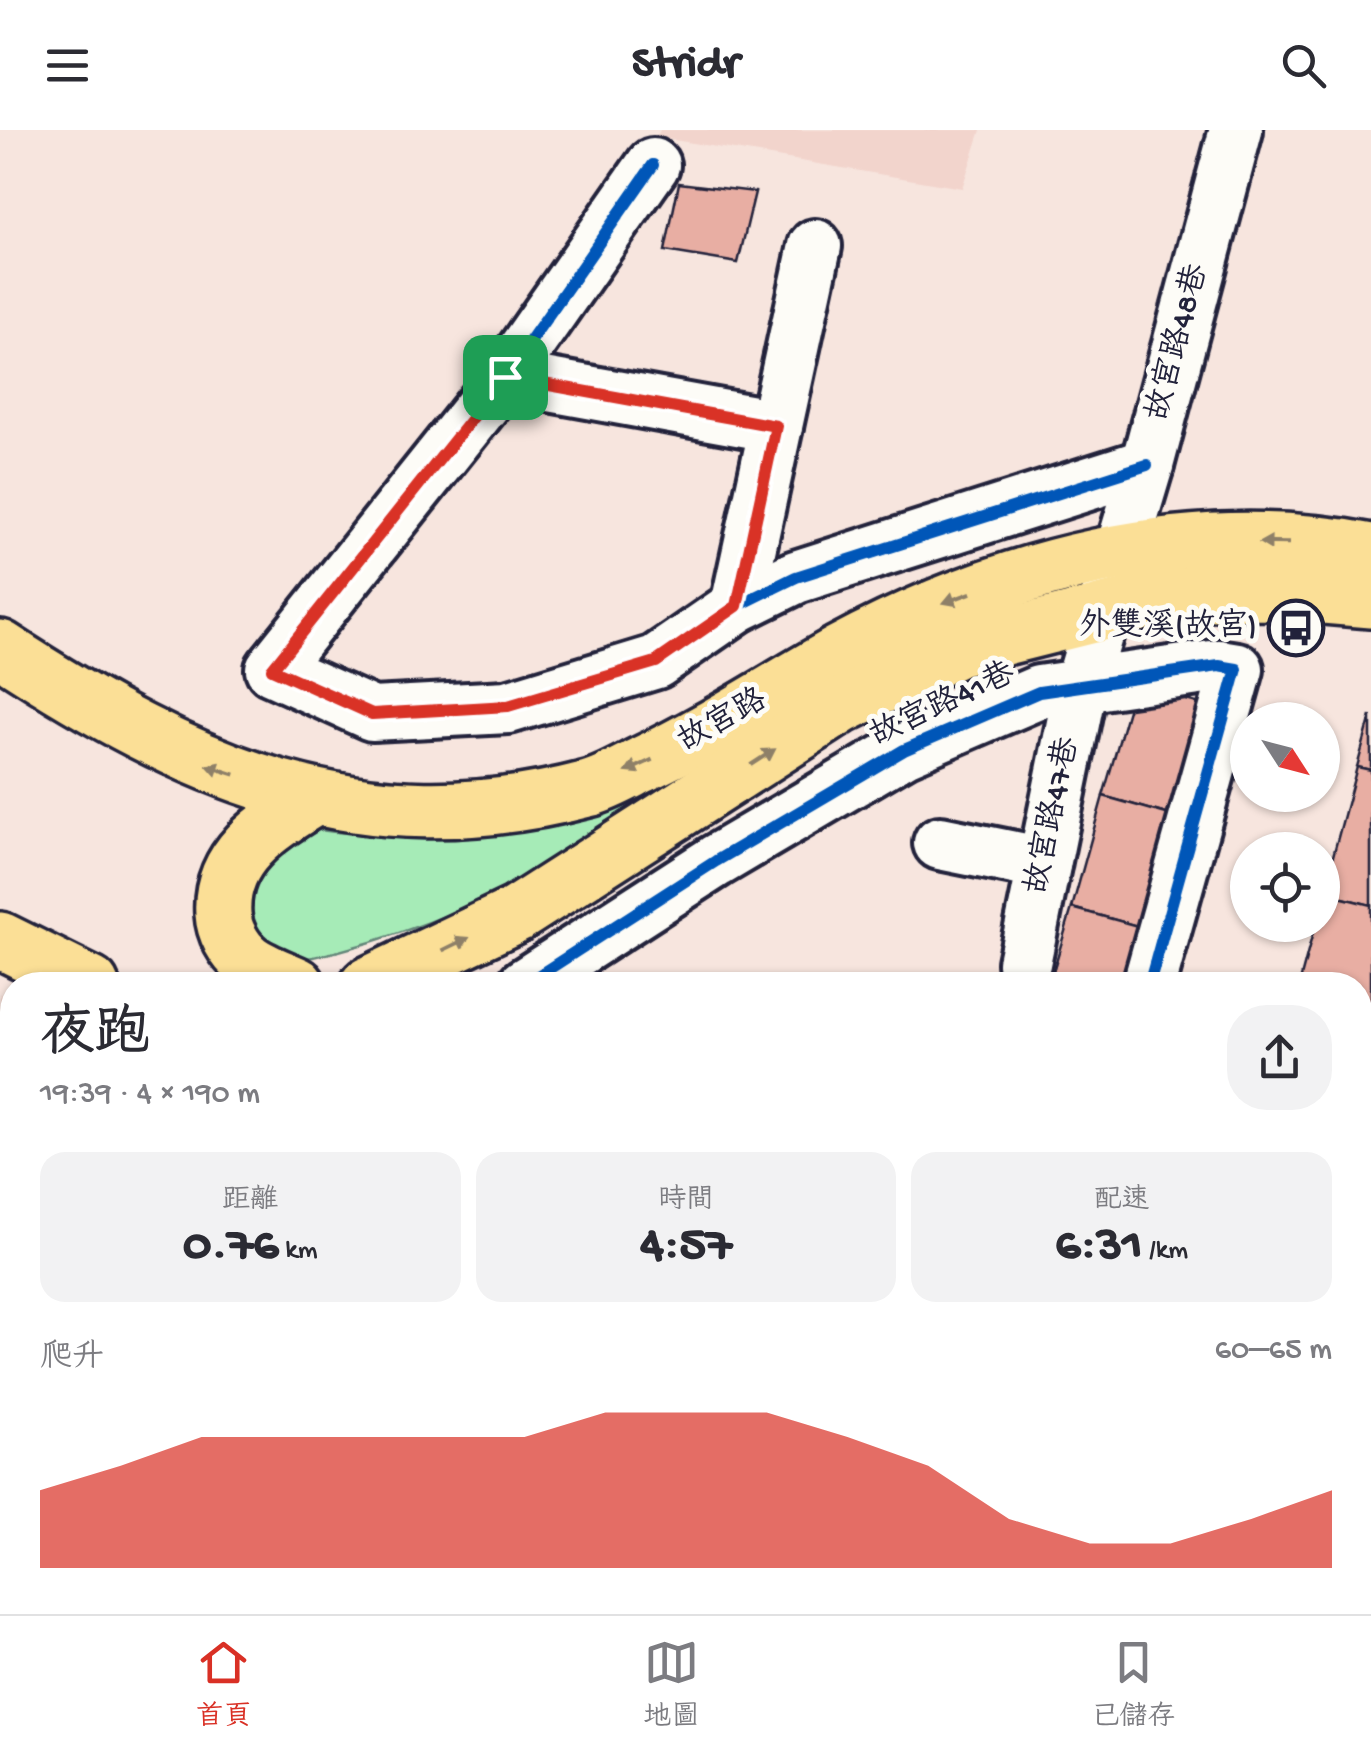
<!DOCTYPE html>
<html lang="zh-TW">
<head>
<meta charset="utf-8">
<style>
	body { margin:0; font-family:"Gochi Hand","LXGW WenKai TC",sans-serif; background:#f2f2f3; color:#2b2b33; height:100vh; display:flex; flex-direction:column; font-size:38px; white-space:nowrap }
	* { box-sizing:border-box; margin:0 }
	p { font-size:32px; color:#7c7c81 }
	.icon { flex:none; width:55px; height:55px; fill:none; stroke:currentColor; stroke-width:2; stroke-linecap:round; stroke-linejoin:round }
	.map { position:relative; flex:1; overflow:hidden }
	.drawer { position:absolute; left:0px; top:842px; width:1372px; height:642px; display:flex; flex-direction:column; background:#fff; border-radius:40px 40px 0 0; box-shadow:0 2px 8px #0004 }
	.drawer>* { flex:none }
	.needle { width:65px; rotate:126deg }
	.controls { position:absolute; left:1230px; top:572px; display:grid; gap:20px }
	.controls a { display:grid; place-items:center; width:110px; height:110px; border-radius:50%; background:#fff; box-shadow:0 2px 8px #0004; font-size:50px }
	.pin { position:absolute; display:grid; place-items:center; width:85px; height:85px; color:#fff; margin:-42px; border-radius:20px; box-shadow:0 5px 15px #0006 }
	.round { display:grid; place-items:center; flex:none; width:105px; height:105px; border-radius:40px; background:#f2f2f3 }
	.head { display:flex; align-items:center; justify-content:space-between; height:170px; padding:0 40px }
	h1 { font-size:55px; font-weight:800; line-height:75px }
	.stats { display:grid; grid-template-columns:repeat(3,1fr); gap:15px; height:170px; padding:10px 40px }
	.stats div { display:grid; align-content:center; border-radius:25px; background:#f2f2f3; text-align:center }
	.stats b { font-size:50px; font-weight:800 }
	.stats small { font-size:28px; font-weight:400 }
	.stats p { font-size:28px }
	.chart { height:280px; padding:20px 40px }
	.chart p { display:flex; justify-content:space-between }
	.chart svg { width:100%; height:180px; margin-top:10px; fill:#d93025; opacity:.7 }
	header { display:flex; justify-content:space-between; align-items:center; height:130px; padding:0 40px; background:#fff; font-size:45px; font-weight:800 }
	.tabs { display:flex; justify-content:space-around; align-items:center; height:140px; border-top:2px solid #e1e1e2; background:#fff; font-size:28px; color:#7c7c81 }
	.tabs a { display:grid; justify-items:center; gap:5px }
	.tabs .on { color:#d93025 }
	.map>svg:first-child { display:block }
	.built { fill:#f2d4cc }
	.green { fill:#a6ebb7; stroke:#648679; stroke-width:2.5 }
	.building { fill:#e8aea3; stroke:#22223b; stroke-width:2.5 }
	.lines { fill:none; stroke-linecap:round; stroke-linejoin:round }
	.minor-casing { stroke:#22223b; stroke-width:60 }
	.major-casing { stroke:#22223b; stroke-width:62 }
	.minor { stroke:#fdfcf7; stroke-width:52 }
	.major { stroke:#fbdf96; stroke-width:55 }
	.cycleway-casing { stroke:#fdfcf7; stroke-width:19 }
	.cycleway { stroke:#0057b8; stroke-width:12 }
	.oneway { fill:#8e8068 }
	.route-casing { stroke:#fff; stroke-width:20 }
	.route { stroke:#d93025; stroke-width:12 }
	.labels { text-anchor:middle; dominant-baseline:central; stroke-width:10; stroke-linejoin:round; paint-order:stroke }
	.street-label { font-size:32px; fill:#22223b; stroke:#fdfcf7 }
	.poi-label { font-size:32px; fill:#22223b; stroke:#fdfcf7; text-anchor:end }
</style>
</head>
<body>
<header><svg class="icon" aria-label="menu" viewBox="0 0 24 24"><path d="M4 6h16M4 12h16M4 18h16"/></svg>Stridr<svg class="icon" aria-label="search" viewBox="0 0 24 24"><circle cx="10" cy="10" r="6"/><path d="M15 15l6 6"/></svg></header>
<div class="map">
<svg width="1371" height="1484" viewBox="0 0 1371 1484">
	<rect width="100%" height="100%" fill="#f7e5de"/>
	<filter id="ink" filterUnits="userSpaceOnUse"><feTurbulence type="fractalNoise" baseFrequency=".01" numOctaves="2"/><feDisplacementMap in="SourceGraphic" scale="20" xChannelSelector="R" yChannelSelector="G"/><feConvolveMatrix kernelMatrix="1 2 1 2 8 2 1 2 1" color-interpolation-filters="sRGB"/></filter>
	<g filter="url(#ink)">
		<g class="built">
			<polygon points="660,0 981,0 962,58 656,7"/>
			<polygon points="0,864 12,872 12,1236 0,1188"/>
			<polygon points="1090,1472 1106,1484 141,1484 134,1473"/>
		</g>
		<path class="green" d="M654 667C616 692 578 722 538 743 458 784 371 818 283 833L241 790 249 737 304 698C426 716 538 702 654 667Z"/>
		<g class="building">
			<polygon points="679,53 755,62 738,133 665,121"/>
			<polygon points="1135,556 1208,576 1177,687 1103,666"/>
			<polygon points="1371,586 1371,640 1357,637"/>
			<polygon points="1357,637 1371,640 1371,775 1323,763"/>
			<polygon points="1103,666 1177,687 1145,798 1072,778"/>
			<polygon points="1323,763 1371,775 1371,874 1362,908 1360,855 1299,855 1315,795 1322,795"/>
			<polygon points="1072,778 1145,798 1129,855 1049,855"/>
		</g>
		<g class="lines">
			<g class="minor-casing">
				<g id="minor">
					<polyline points="653,35 505,247 272,539 372,584 508,577 656,532 737,476 796,447 1147,335"/>
					<polyline points="505,247 776,296"/>
					<polyline points="737,476 815,116"/>
					<polyline points="940,713 1044,734"/>
					<polyline points="1024,833 1080,559 1147,335 1236,0"/>
					<polyline points="524,855 716,731 904,620 1039,562 1219,536 1237,539 1149,855"/>
					<polyline points="1360,1054 1371,1012"/>
					<polyline points="1360,1264 1371,1249"/>
					<polyline points="654,1472 663,1484"/>
					<polyline points="1115,1472 1132,1484"/>
				</g>
			</g>
			<g class="major-casing">
				<g id="major">
					<path d="M0 518C190 642 357 719 588 659 607 654 625 643 643 634 711 602 774 560 840 523 1000 437 1189 386 1371 422"/>
					<polyline points="0,810 91,855"/>
					<path d="M297 855C282 848 261 841 248 831 234 820 224 801 223 784 219 726 267 697 312 669"/>
					<polyline points="368,855 517,784 841,576 957,519 1144,472 1202,463 1277,462 1371,470"/>
				</g>
			</g>
			<use href="#minor" class="minor"/>
			<use href="#major" class="major"/>
			<g class="cycleway-casing">
				<g id="cycleway">
					<polyline points="653,35 505,247 272,539 372,584 508,577 656,532 737,476 796,447 1147,335"/>
					<polyline points="524,855 716,731 904,620 1039,562 1219,536 1237,539 1149,855"/>
				</g>
			</g>
			<use href="#cycleway" class="cycleway"/>
		</g>
		<defs><path id="oneway-solid" d="M-6-.8H1V-3.2L6.5 0L1 3.2V.8H-6Z" transform="scale(2.5)"/></defs>
		<g class="oneway">
			<use href="#oneway-solid" transform="translate(1274 413) rotate(-179)"/>
			<use href="#oneway-solid" transform="translate(957 468) rotate(160)"/>
			<use href="#oneway-solid" transform="translate(763 627) rotate(-33)"/>
			<use href="#oneway-solid" transform="translate(639 636) rotate(155)"/>
			<use href="#oneway-solid" transform="translate(221 640) rotate(-162)"/>
			<use href="#oneway-solid" transform="translate(456 814) rotate(-26)"/>
		</g>
	</g>
	<g class="lines" filter="url(#ink)">
		<g class="route-casing">
			<polygon id="route" points="505,247 776,296 737,476 656,532 508,576 372,584 272,539"/>
		</g>
		<use href="#route" class="route"/>
	</g>
	<defs>
		<g id="bus-ring" transform="scale(2.875)"><circle r="9.5" fill="#fdfcf7" stroke="#22223b" stroke-width="1.5"/><path d="M-5-6H5V4H4V6H2V4H-2V6H-4V4H-5ZM-3.5-4V0h7V-4ZM-3.5 1.2v1.5H-2V1.2ZM2 1.2v1.5H3.5V1.2Z" fill="#22223b"/></g>
	</defs>
	<g fill-rule="evenodd">
		<use href="#bus-ring" x="1296" y="498"/>
	</g>
	<g class="labels">
		<g class="street-label">
			<text transform="translate(1179 213) rotate(-75)">故宮路48巷</text>
			<text transform="translate(943 576) rotate(-25)">故宮路41巷</text>
			<text transform="translate(723 592) rotate(-29)">故宮路</text>
			<text transform="translate(1054 686) rotate(-78)">故宮路47巷</text>
		</g>
		<g class="poi-label">
			<text x="1257" y="498">外雙溪(故宮)</text>
		</g>
	</g>
</svg>
<div class="controls">
<a><svg class="needle" viewBox="-14 -14 28 28"><path d="M0-13l5 13h-10z" fill="#e53935"/><path d="M0 13l5-13h-10z" fill="#7c7c81"/></svg></a>
<a><svg class="icon" aria-label="locate" viewBox="0 0 24 24"><circle cx="12" cy="12" r="6"/><path d="M12 2v4M12 18v4M2 12h4M18 12h4"/></svg></a>
</div>
<div class="pin" style="left:505px;top:247px;background:#1e9e55"><svg class="icon" aria-label="arrive" viewBox="0 0 24 24"><path d="M6 21V4h12l-3 4 3 4H6"/></svg></div>
<section class="drawer">
<div class="head"><div><h1>夜跑</h1><p>19:39 · 4 × 190 m</p></div><a class="round"><svg class="icon" aria-label="share" viewBox="0 0 24 24"><path d="M12 15V3M7 8l5-5 5 5M5 13v7h14v-7"/></svg></a></div>
<div class="stats">
<div><p>距離</p><b>0.76<small> km</small></b></div>
<div><p>時間</p><b>4:57</b></div>
<div><p>配速</p><b>6:31<small> /km</small></b></div>
</div>
<div class="chart"><p><span>爬升</span>60–65 m</p>
<svg viewBox="0 0 160 44" preserveAspectRatio="none"><path d="M0 44V25L10 19L20 12L30 12L40 12L50 12L60 12L70 6L80 6L90 6L100 12L110 19L120 32L130 38L140 38L150 32L160 25V44z"/></svg>
</div>
</section>
</div>
<nav class="tabs">
<a class="on"><svg class="icon" aria-label="home" viewBox="0 0 24 24"><path d="M3 11l9-7 9 7M6 9v11h12V9"/></svg>首頁</a>
<a><svg class="icon" aria-label="map" viewBox="0 0 24 24"><path d="M3 6l6-2 6 2 6-2v14l-6 2-6-2-6 2zM9 4v14M15 6v14"/></svg>地圖</a>
<a><svg class="icon" aria-label="saved" viewBox="0 0 24 24"><path d="M7 4h10v16l-5-4-5 4z"/></svg>已儲存</a>
</nav>
</body>
</html>
